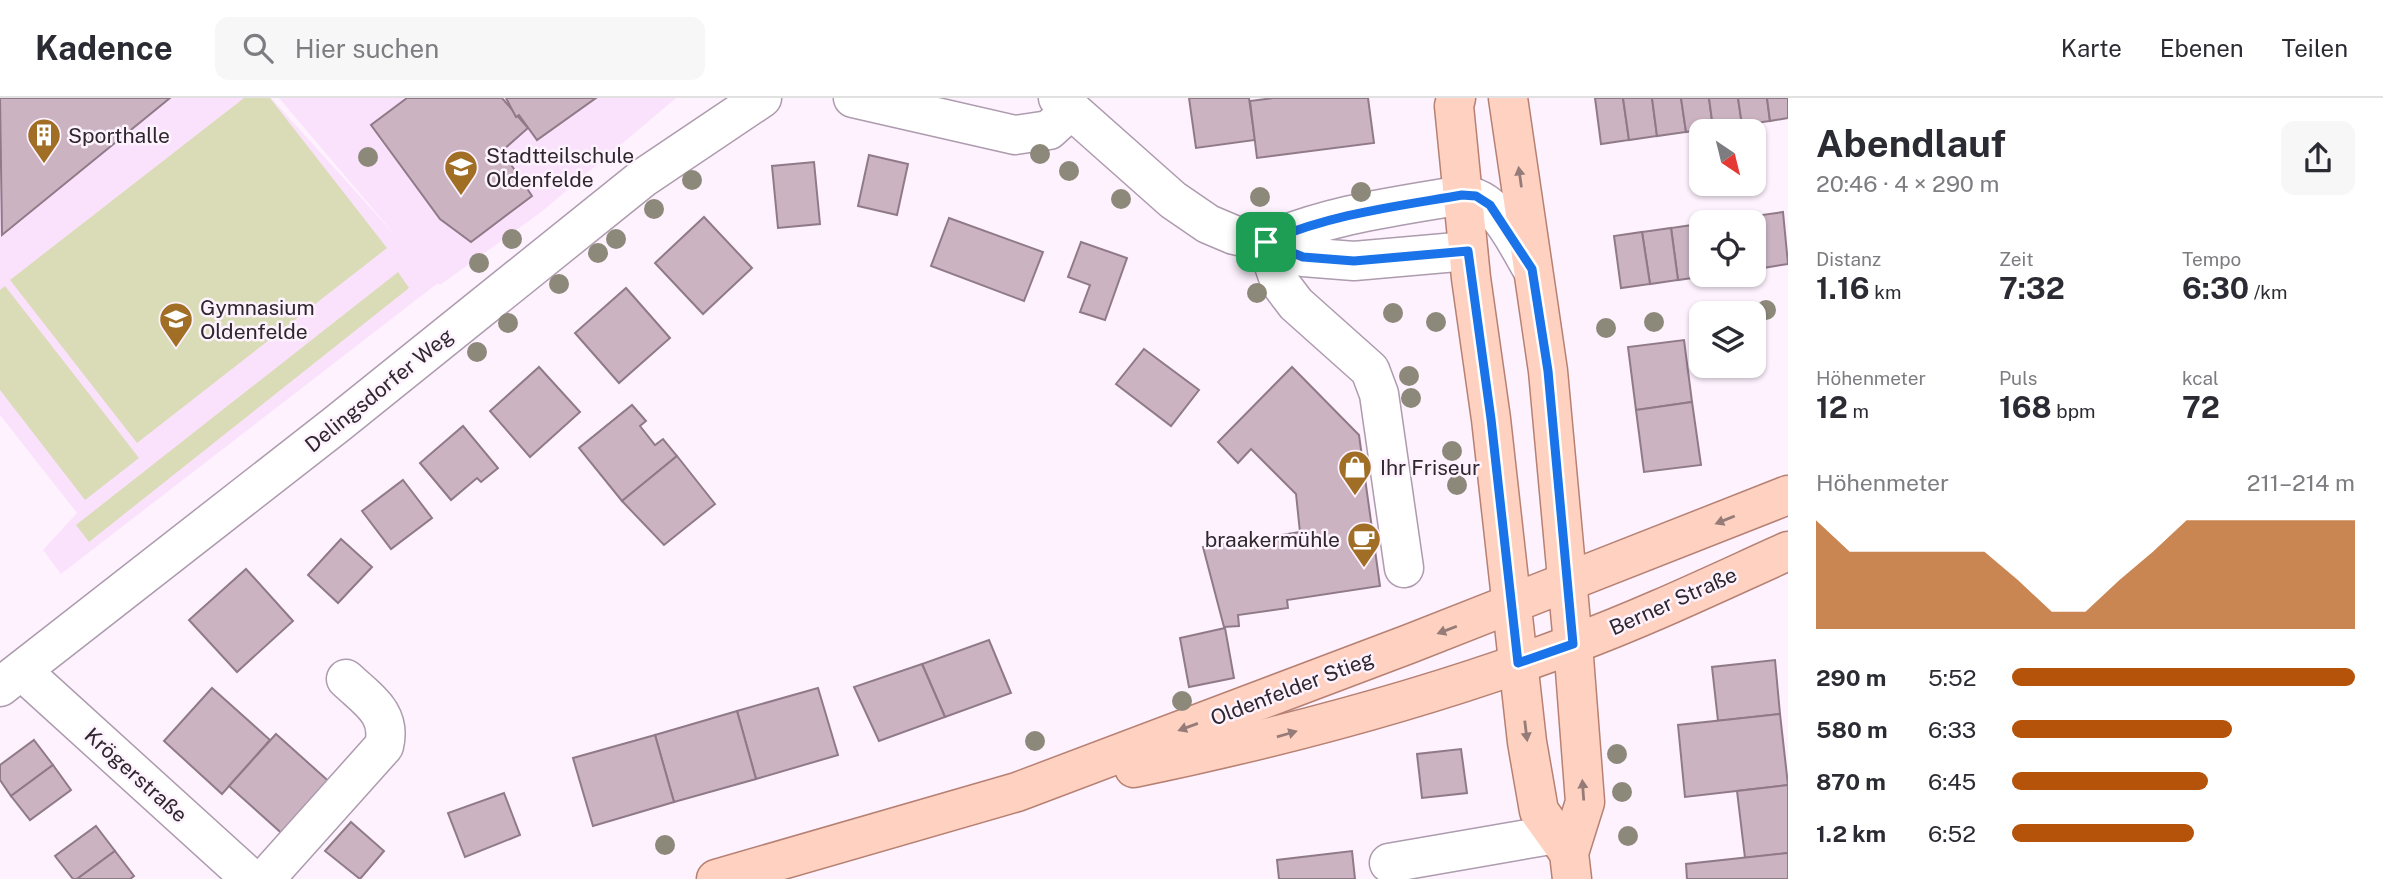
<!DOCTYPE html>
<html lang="de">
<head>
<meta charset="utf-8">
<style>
	body { margin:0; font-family:"Public Sans",sans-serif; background:#f7f7f7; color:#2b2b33; height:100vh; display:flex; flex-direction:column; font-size:26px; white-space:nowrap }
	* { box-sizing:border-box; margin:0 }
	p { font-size:23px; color:#7c7c81 }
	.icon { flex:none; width:38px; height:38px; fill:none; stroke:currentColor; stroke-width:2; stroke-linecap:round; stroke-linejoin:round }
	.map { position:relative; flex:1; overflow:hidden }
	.drawer { display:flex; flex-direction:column; background:#fff; width:595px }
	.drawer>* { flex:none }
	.needle { width:46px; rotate:145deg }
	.controls { position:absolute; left:1689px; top:21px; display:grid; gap:14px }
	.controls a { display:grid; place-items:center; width:77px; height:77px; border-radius:14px; background:#fff; box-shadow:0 2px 5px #0004; font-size:35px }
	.pin { position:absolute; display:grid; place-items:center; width:60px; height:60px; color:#fff; margin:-30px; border-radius:14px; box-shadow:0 4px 10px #0006 }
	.round { display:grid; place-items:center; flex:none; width:74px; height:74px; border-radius:14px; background:#f7f7f7 }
	.overview { display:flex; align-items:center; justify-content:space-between; height:119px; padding:0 28px }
	h1 { font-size:38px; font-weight:700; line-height:52px }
	.stats { display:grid; grid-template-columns:repeat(3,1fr); gap:10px; height:119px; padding:7px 28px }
	.stats div { display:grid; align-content:center }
	.stats b { font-size:30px; font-weight:700 }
	.stats small { font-size:19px; font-weight:400 }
	.stats p { font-size:19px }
	.chart { height:196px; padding:14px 28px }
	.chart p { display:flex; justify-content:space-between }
	.chart svg { width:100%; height:126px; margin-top:7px; fill:#b45309; opacity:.7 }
	ul { padding:0 28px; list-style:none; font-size:23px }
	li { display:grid; grid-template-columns:112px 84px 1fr; align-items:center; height:52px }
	li i { height:18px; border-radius:9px; background:#b45309 }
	header { display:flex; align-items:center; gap:42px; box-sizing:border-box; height:98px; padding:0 35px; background:#fff; border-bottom:2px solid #e1e1e2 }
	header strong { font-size:33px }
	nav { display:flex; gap:38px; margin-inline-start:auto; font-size:24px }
	.search { width:490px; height:63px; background:#f7f7f7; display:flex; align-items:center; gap:18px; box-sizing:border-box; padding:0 24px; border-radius:14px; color:#7c7c81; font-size:26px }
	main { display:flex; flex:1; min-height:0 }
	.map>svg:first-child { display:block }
	.built { fill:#fbe2fc }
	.green { fill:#dadcb8 }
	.building { fill:#cbb3c2; stroke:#907a88; stroke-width:2 }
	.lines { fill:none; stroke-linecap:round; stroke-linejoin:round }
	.minor-casing { stroke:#ad9bae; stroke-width:41 }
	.major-casing { stroke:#b68173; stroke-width:41 }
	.minor { stroke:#fff; stroke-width:38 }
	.major { stroke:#ffd1c1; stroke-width:38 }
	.tree { fill:#8d897a }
	.oneway { fill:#967c78 }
	.route-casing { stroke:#fff; stroke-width:14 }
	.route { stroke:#1a73e8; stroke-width:9 }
	.labels { text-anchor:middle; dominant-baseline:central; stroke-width:5; stroke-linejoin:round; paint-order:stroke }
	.poi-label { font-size:21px; fill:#2e272e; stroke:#fdf2fe; text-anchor:start }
	.street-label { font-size:21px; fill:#2e272e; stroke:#fdf2fe }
</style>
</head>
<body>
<header>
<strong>Kadence</strong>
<div class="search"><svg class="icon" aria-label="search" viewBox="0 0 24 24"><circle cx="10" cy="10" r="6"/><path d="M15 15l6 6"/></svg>Hier suchen</div>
<nav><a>Karte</a><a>Ebenen</a><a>Teilen</a></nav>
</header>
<main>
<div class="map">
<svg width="1788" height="781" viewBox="0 0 1788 781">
	<rect width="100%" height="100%" fill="#fdf2fe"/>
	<polygon class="built" points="0,0 271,0 396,138 279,0 676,0 540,115 440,187 438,185 61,476 43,452 77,415 0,317"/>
	<g class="green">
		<polygon points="244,0 270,0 387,150 137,345 10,182"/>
		<polygon points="398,174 409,190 89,444 76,427"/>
		<polygon points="5,188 139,360 85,402 0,292 0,192"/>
	</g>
	<g class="building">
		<polygon points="0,0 170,0 2,137"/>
		<polygon points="407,0 502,0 528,30 502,53 532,98 471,144 440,121 371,27"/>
		<polygon points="506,0 596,0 537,42 519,17 516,19"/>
		<polygon points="1189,0 1249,0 1255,42 1196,50"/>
		<polygon points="1273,0 1368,0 1374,45 1257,60 1250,3"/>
		<polygon points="1595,0 1623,0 1629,42 1601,46"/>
		<polygon points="1623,0 1652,0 1657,38 1629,42"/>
		<polygon points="1652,0 1681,0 1686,34 1657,38"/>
		<polygon points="1681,0 1709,0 1713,30 1686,34"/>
		<polygon points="1709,0 1738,0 1742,27 1713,30"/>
		<polygon points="1738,0 1767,0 1770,23 1742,27"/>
		<polygon points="1767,0 1788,0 1788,20 1770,23"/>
		<polygon points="869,57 908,66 897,117 858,108"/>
		<polygon points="814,64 820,126 778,130 772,68"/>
		<polygon points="1783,114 1788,166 1763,170 1755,118"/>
		<polygon points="1755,118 1763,170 1754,171 1754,124 1727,122"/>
		<polygon points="704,119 752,170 703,216 655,165"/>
		<polygon points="949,120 1043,154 1024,203 931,168"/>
		<polygon points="1699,126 1701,177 1706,178 1678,182 1671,130"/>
		<polygon points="1671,130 1678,182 1650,186 1642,134"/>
		<polygon points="1642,134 1650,186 1621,190 1614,138"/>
		<polygon points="1081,144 1127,160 1105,222 1080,214 1090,187 1068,179"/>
		<polygon points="626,190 670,240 619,285 575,235"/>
		<polygon points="1684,242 1692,304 1636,312 1628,249"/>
		<polygon points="1144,251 1199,292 1171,328 1116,286"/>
		<polygon points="539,269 580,314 530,359 490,313"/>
		<polygon points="1292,269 1359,337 1380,488 1287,502 1288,510 1238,517 1239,528 1224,529 1203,449 1300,434 1296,396 1251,351 1238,365 1218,344"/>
		<polygon points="1692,304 1701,367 1644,374 1636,312"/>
		<polygon points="632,307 646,323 640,328 655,347 663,341 677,358 622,403 579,350"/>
		<polygon points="463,328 498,370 481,384 477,380 451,402 420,365"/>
		<polygon points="677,358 715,406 664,447 622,403"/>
		<polygon points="403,382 432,420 391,451 362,413"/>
		<polygon points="341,441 372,469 338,505 308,477"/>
		<polygon points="246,471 293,523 237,574 189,522"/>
		<polygon points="1225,530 1234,580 1189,589 1180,540"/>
		<polygon points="989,542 1011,595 945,619 922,566"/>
		<polygon points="1775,562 1780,616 1718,623 1712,569"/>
		<polygon points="922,566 945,619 879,643 854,589"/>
		<polygon points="212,590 270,642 222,696 164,643"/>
		<polygon points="818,590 838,657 756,681 737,613"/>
		<polygon points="737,613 756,681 674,704 655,637"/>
		<polygon points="1780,616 1788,687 1685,699 1678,627"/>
		<polygon points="276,636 334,688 287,740 229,688"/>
		<polygon points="655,637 674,704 593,728 573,660"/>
		<polygon points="34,642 53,667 11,698 0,682 0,667"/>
		<polygon points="1461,651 1467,695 1422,700 1417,656"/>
		<polygon points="53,667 71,692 30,722 11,698"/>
		<polygon points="1788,687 1788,755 1745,760 1737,693"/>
		<polygon points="504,695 520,737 465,759 448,715"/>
		<polygon points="351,724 384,753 360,781 325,753"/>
		<polygon points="96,728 115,753 77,781 73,781 55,758"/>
		<polygon points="115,753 134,778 130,781 77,781"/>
		<polygon points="1352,753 1355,781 1279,781 1277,762"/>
		<polygon points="1788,755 1788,781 1687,781 1686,766"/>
	</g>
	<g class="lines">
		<g class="minor-casing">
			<g id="minor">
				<polyline points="853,0 1015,37 1049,32 1071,12"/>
				<polyline points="1058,0 1173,102 1208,126 1234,137 1266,144 1303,159 1354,163 1468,153"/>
				<polyline points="1266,144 1280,185 1296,206 1370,272 1379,296 1404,470"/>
				<path d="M1266 144C1332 116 1392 109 1462 97 1498 100 1515 143 1532 171"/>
				<polyline points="22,573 251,781"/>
				<polyline points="0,589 337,326 643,80 762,0"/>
				<polyline points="1389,765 1556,736"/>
				<path d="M265 781 384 648C392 615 368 602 346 581"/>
			</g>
		</g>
		<g class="major-casing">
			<g id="major">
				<polyline points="1456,0 1454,8 1471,180 1491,321 1527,644 1539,713 1569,755"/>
				<polyline points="1508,0 1548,273 1573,546 1585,704 1569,755 1572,781"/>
				<path d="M1134 670C1283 639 1431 600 1573 546 1646 519 1717 485 1788 453"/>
				<polyline points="716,781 1017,694 1409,546 1788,397"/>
			</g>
		</g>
		<use href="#minor" class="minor"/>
		<use href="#major" class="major"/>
	</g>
	<g class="tree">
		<circle cx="1040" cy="56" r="10"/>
		<circle cx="368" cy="59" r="10"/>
		<circle cx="1069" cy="73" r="10"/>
		<circle cx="692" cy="82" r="10"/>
		<circle cx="1361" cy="94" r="10"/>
		<circle cx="1260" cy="99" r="10"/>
		<circle cx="1121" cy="101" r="10"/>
		<circle cx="654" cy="111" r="10"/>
		<circle cx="512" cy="141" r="10"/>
		<circle cx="616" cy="141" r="10"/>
		<circle cx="598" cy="155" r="10"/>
		<circle cx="479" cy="165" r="10"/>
		<circle cx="559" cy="186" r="10"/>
		<circle cx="1257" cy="195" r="10"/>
		<circle cx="1766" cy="212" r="10"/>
		<circle cx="1393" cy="215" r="10"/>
		<circle cx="1436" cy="224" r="10"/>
		<circle cx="1654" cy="224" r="10"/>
		<circle cx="508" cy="225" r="10"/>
		<circle cx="1606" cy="230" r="10"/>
		<circle cx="477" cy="254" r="10"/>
		<circle cx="1409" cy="278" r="10"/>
		<circle cx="1411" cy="300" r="10"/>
		<circle cx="1452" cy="353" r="10"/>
		<circle cx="1457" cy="387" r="10"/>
		<circle cx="1182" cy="603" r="10"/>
		<circle cx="1035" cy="643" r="10"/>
		<circle cx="1617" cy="656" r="10"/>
		<circle cx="1622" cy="694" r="10"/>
		<circle cx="1628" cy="738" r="10"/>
		<circle cx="665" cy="747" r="10"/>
	</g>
	<defs><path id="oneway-solid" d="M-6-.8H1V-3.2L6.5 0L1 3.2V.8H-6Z" transform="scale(1.75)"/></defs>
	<g class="oneway">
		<use href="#oneway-solid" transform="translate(1520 79) rotate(-98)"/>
		<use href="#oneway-solid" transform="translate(1725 422) rotate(158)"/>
		<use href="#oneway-solid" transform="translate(1447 532) rotate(159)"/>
		<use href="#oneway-solid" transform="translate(1188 629) rotate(160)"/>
		<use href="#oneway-solid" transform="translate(1526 633) rotate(83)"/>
		<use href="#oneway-solid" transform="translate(1287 636) rotate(-16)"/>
		<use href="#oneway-solid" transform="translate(1583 692) rotate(-94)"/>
	</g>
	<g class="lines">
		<g class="route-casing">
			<path id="route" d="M1462 97 1476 98 1490 107 1532 171 1548 273 1573 546 1518 565 1491 321 1468 153 1354 163 1303 159 1266 144C1331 116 1392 109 1462 97Z"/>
		</g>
		<use href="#route" class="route"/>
	</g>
	<defs>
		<g id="building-pin" transform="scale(1.75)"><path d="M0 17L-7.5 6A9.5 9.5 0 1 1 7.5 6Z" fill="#a06e24" stroke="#fdf2fe"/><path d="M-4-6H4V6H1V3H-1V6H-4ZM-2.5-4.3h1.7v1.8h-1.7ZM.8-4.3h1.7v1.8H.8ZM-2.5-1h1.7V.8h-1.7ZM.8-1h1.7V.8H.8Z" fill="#fff"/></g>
		<g id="school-pin" transform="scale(1.75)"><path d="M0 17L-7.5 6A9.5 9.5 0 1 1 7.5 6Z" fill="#a06e24" stroke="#fdf2fe"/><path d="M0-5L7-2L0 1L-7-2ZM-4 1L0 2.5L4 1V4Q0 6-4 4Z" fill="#fff"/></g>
		<g id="shop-pin" transform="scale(1.75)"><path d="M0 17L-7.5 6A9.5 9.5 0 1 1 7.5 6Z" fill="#a06e24" stroke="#fdf2fe"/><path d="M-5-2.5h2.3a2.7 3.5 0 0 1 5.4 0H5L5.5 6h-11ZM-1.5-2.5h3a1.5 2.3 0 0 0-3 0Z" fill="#fff"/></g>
		<g id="cafe-pin" transform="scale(1.75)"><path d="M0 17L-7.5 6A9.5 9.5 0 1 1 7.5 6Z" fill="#a06e24" stroke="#fdf2fe"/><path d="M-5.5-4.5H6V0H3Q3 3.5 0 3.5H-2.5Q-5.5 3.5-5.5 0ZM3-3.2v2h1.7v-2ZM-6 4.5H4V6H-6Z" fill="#fff"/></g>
	</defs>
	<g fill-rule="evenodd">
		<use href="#building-pin" x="44" y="37"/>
		<use href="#school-pin" x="461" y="69"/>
		<use href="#school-pin" x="176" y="221"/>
		<use href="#shop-pin" x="1355" y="369"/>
		<use href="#cafe-pin" x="1364" y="441"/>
	</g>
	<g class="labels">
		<g class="poi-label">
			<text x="68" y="37">Sporthalle</text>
			<text x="486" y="57">Stadtteilschule<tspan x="486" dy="24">Oldenfelde</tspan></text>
			<text x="200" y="209">Gymnasium<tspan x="200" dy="24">Oldenfelde</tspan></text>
			<text x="1380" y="369">Ihr Friseur</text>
			<text x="1340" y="441" text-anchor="end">braakermühle</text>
		</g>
		<g class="street-label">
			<text transform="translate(379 292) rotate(-39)">Delingsdorfer Weg</text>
			<text transform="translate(1673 503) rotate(-24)">Berner Straße</text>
			<text transform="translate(1292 590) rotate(-21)">Oldenfelder Stieg</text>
			<text transform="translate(136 677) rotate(42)">Krögerstraße</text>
		</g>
	</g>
</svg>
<div class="controls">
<a><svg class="needle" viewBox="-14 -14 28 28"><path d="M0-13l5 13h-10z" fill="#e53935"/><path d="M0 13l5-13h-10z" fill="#7c7c81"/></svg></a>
<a><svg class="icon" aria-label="locate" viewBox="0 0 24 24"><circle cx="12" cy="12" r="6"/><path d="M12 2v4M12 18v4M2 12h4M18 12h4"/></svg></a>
<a><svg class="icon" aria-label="layers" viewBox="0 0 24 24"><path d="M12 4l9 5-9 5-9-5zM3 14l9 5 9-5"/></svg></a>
</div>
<div class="pin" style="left:1266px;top:144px;background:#1e9e55"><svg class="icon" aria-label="arrive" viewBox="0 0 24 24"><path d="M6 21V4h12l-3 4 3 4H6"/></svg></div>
</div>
<section class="drawer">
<div class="overview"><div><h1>Abendlauf</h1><p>20:46 · 4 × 290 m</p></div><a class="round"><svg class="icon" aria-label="share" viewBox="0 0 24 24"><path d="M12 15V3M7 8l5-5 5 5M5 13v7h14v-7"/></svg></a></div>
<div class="stats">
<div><p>Distanz</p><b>1.16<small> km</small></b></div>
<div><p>Zeit</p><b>7:32</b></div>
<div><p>Tempo</p><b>6:30<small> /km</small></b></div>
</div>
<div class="stats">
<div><p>Höhenmeter</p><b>12<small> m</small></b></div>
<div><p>Puls</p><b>168<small> bpm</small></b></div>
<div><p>kcal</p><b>72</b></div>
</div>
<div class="chart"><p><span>Höhenmeter</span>211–214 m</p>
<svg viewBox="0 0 160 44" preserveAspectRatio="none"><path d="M0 44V6L10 17L20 17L30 17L40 17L50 17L60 27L70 38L80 38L90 27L100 17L110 6L120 6L130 6L140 6L150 6L160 6V44z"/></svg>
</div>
<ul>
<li><b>290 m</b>5:52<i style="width:100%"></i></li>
<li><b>580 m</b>6:33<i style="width:64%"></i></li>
<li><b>870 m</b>6:45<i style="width:57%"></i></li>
<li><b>1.2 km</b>6:52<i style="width:53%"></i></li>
</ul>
</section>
</main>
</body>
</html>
